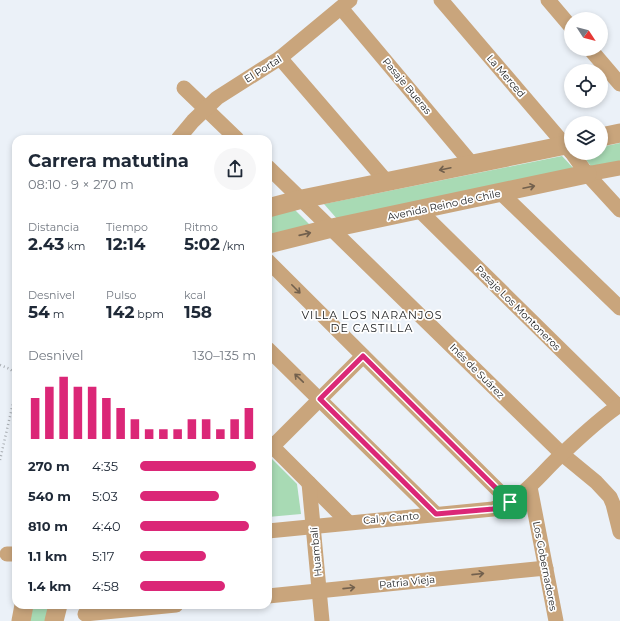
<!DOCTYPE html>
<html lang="es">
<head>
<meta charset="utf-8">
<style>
	body { margin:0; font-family:Montserrat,sans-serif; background:#f6f6f7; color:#1f2937; height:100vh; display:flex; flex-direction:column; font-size:15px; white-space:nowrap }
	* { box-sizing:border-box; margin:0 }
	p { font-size:13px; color:#747a83 }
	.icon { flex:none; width:22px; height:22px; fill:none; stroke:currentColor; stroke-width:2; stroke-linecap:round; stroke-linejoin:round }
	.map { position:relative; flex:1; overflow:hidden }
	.sheet { position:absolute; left:12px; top:135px; width:260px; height:474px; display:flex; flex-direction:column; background:#fff; border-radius:12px; box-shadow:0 2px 6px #0003 }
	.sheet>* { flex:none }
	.needle { width:26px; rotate:126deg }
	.fabs { position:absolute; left:564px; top:12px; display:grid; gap:8px }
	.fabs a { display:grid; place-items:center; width:44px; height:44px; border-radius:50%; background:#fff; box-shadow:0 2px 6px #0003; font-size:20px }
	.pin { position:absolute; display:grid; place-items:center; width:34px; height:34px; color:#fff; margin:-17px; border-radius:8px; box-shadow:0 2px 6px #0006 }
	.round { display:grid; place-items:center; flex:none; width:42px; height:42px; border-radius:21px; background:#f6f6f7 }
	.head { display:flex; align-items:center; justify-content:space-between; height:68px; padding:0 16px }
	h1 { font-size:18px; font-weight:700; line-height:30px }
	.figures { display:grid; grid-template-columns:repeat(3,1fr); gap:6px; height:68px; padding:4px 16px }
	.figures div { display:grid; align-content:center }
	.figures b { font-size:17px; font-weight:700 }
	.figures small { font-size:11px; font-weight:400 }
	.figures p { font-size:11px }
	.chart { height:112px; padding:8px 16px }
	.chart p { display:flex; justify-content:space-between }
	.chart svg { width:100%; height:72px; margin-top:4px; stroke:#db2777; stroke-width:6 }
	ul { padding:0 16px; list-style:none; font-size:13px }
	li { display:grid; grid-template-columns:64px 48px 1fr; align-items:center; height:30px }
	li i { height:10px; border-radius:5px; background:#db2777 }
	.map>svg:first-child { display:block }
	.green { fill:#a8dab4 }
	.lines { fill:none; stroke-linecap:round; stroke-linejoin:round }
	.path { stroke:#a8adb2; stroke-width:2.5; stroke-dasharray:1 3; stroke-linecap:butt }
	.minor { stroke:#c9a57c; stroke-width:15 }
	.tertiary { stroke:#c9a57c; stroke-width:19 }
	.oneway { stroke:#72604d }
	.route-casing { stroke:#fff; stroke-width:8 }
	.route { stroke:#db2777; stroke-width:5 }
	.labels { text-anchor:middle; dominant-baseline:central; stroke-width:3.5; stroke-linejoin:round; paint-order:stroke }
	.street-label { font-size:10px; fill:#1a1c1e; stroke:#fff }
	.neighbourhood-label { font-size:11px; letter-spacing:1px; fill:#1a1c1e; stroke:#fff }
</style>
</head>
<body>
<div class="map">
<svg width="620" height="621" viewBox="0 0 620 621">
	<rect width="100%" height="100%" fill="#ebf1f8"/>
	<g class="green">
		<polygon points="620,143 620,162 592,167 580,153 601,153 601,147"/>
		<polygon points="562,156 576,171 338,220 324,204"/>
		<polygon points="295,210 311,226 268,238 268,217"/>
		<polygon points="268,455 297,484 301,514 268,517"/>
		<polygon points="33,605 53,605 49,621 30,621"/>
	</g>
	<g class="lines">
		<g class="path">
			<polyline points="0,365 10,369 16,374"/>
			<polyline points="0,460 16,390"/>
		</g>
		<g class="minor">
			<polyline points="441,0 571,152"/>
			<polyline points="548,0 571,27"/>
			<polyline points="341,8 472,164"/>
			<polyline points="590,49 620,84"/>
			<polyline points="280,58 386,181"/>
			<polyline points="184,88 237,139"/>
			<polyline points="178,139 193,121 217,98 280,58 350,0"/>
			<polyline points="572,153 587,174 620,210"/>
			<polyline points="268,167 562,454 596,482 610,497 613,504 620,532"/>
			<polyline points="587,174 620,168"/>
			<polyline points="501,193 620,308"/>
			<polyline points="419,210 618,406"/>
			<polyline points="268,261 510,502"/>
			<polyline points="268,349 436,514"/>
			<polyline points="268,442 348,522"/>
			<polyline points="272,447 363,356"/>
			<polyline points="309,483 322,621"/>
			<polyline points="530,487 556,621"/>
			<path d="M268 531 493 509C523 500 539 475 561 455 579 438 600 418 620 405"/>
			<polyline points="7,554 16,554"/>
			<polyline points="268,596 546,568"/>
			<polyline points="85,614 176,605"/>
		</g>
		<g class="tertiary">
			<polyline points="601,137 620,133"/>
			<polyline points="268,208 302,199 571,144"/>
			<polyline points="268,244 332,228 587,174"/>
			<polyline points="21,621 24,605"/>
			<polyline points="54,621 58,605"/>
		</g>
	</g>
	<defs><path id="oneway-shaft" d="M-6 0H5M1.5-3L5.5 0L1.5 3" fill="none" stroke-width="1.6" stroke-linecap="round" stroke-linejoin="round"/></defs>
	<g class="oneway">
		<use href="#oneway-shaft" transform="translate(445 169) rotate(168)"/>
		<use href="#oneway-shaft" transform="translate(529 187) rotate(-12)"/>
		<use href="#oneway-shaft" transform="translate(305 234) rotate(-13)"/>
		<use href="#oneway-shaft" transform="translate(296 289) rotate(45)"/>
		<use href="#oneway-shaft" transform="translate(299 378) rotate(-136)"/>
		<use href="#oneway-shaft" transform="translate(478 574) rotate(-6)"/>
		<use href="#oneway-shaft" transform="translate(349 588) rotate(-6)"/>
	</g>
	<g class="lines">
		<g class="route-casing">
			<polygon id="route" points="363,356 510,502 493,509 436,514 320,399"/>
		</g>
		<use href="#route" class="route"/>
	</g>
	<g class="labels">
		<g class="street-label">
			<text transform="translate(263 69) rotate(-32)">El Portal</text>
			<text transform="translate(506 76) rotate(49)">La Merced</text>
			<text transform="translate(407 86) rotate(50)">Pasaje Bueras</text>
			<text transform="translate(444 205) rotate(-12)">Avenida Reino de Chile</text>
			<text transform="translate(518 308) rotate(45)">Pasaje Los Montoneros</text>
			<text transform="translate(477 371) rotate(45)">Inés de Suárez</text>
			<text transform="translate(391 518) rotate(-5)">Cal y Canto</text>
			<text transform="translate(316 552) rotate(-95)">Huambalí</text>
			<text transform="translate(545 566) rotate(79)">Los Gobernadores</text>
			<text transform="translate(407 582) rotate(-6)">Patria Vieja</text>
		</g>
		<g class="neighbourhood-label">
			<text x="372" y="315">VILLA LOS NARANJOS<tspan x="372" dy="13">DE CASTILLA</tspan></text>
		</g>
	</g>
</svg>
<div class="fabs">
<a><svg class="needle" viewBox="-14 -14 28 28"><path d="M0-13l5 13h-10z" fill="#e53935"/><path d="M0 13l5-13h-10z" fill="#747a83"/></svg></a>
<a><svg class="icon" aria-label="locate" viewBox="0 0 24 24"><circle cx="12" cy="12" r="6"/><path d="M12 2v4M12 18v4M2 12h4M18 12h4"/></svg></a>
<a><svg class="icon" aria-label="layers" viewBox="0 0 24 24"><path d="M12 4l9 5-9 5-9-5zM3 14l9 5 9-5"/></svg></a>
</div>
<div class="pin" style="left:510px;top:502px;background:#1e9e55"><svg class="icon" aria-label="arrive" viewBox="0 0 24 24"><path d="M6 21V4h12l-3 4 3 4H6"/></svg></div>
<section class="sheet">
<div class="head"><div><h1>Carrera matutina</h1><p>08:10 · 9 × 270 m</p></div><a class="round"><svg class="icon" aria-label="share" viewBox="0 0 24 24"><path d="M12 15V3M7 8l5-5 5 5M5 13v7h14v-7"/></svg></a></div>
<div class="figures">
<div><p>Distancia</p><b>2.43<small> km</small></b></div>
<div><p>Tiempo</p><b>12:14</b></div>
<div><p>Ritmo</p><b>5:02<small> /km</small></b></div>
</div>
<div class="figures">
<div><p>Desnivel</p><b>54<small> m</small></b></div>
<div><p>Pulso</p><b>142<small> bpm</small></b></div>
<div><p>kcal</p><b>158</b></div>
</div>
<div class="chart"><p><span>Desnivel</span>130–135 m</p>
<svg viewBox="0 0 160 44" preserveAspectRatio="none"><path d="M5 44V19M15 44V12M25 44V6M35 44V12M45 44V12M55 44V19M65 44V25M75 44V32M85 44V38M95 44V38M105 44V38M115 44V32M125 44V32M135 44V38M145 44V32M155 44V25"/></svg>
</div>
<ul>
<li><b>270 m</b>4:35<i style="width:100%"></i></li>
<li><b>540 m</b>5:03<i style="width:68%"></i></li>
<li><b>810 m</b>4:40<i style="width:94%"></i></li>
<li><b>1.1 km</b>5:17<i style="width:57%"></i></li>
<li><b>1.4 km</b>4:58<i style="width:73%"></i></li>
</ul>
</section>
</div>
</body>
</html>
